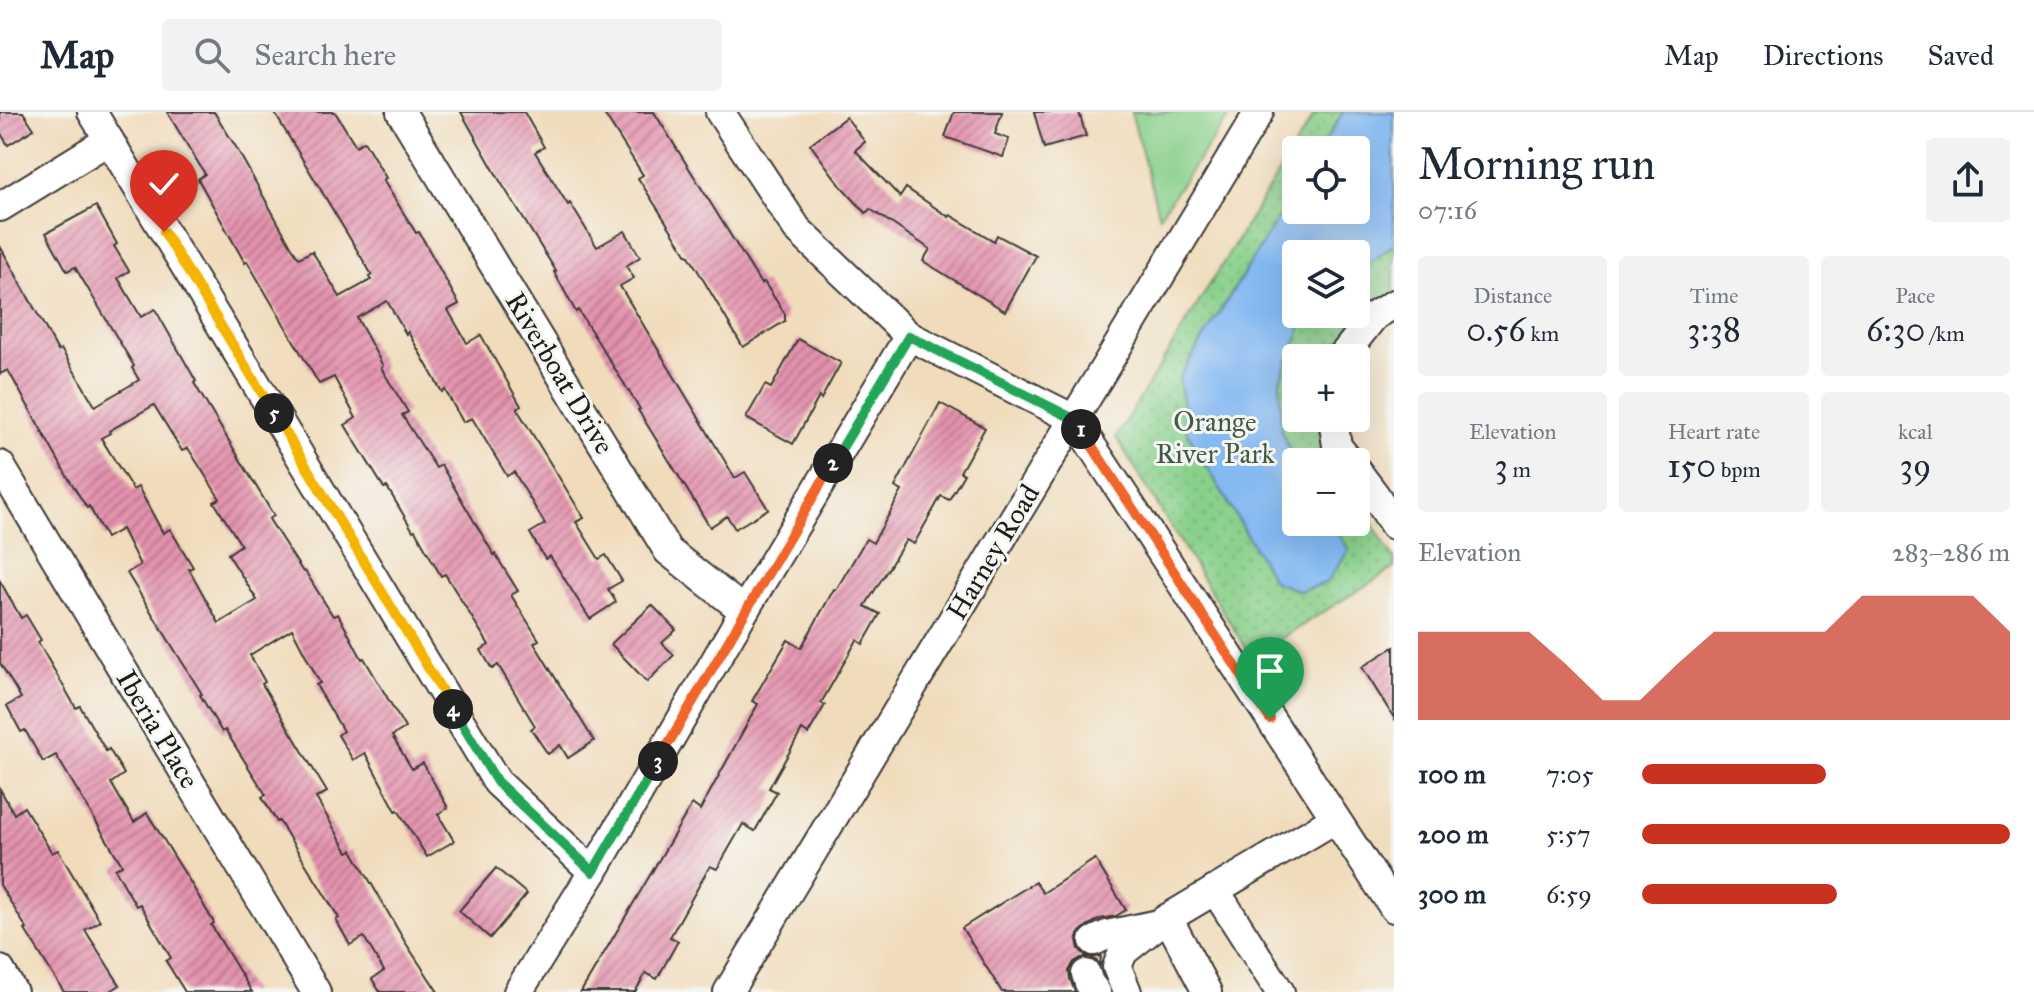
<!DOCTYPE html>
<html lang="en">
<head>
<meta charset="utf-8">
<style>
	body { margin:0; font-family:"IM FELL Great Primer",serif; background:#f2f2f3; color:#1f2937; height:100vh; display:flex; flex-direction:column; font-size:30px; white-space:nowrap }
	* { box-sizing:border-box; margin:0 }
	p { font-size:26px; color:#747a83 }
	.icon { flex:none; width:44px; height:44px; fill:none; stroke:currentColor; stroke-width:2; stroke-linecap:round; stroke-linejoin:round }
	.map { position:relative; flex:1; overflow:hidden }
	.details { display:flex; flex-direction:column; background:#fff; width:640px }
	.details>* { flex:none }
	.controls { position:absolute; left:1282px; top:24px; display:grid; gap:16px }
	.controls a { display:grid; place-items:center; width:88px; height:88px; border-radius:8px; background:#fff; box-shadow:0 8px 32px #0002; font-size:40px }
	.pin { position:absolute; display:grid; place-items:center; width:68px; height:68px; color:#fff; margin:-82px -34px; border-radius:50% 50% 50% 0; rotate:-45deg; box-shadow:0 0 8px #0007 }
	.pin .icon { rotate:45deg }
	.km { position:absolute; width:40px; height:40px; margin:-20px; border-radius:50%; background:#222; color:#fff; font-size:22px; line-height:40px; text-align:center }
	.round { display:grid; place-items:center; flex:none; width:84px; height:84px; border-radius:8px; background:#f2f2f3 }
	.summary { display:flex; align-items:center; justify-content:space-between; height:136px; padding:0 24px }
	h1 { font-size:44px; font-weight:600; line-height:60px }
	.stats { display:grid; grid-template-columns:repeat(3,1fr); gap:12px; height:136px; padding:8px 24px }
	.stats div { display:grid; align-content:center; border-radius:8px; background:#f2f2f3; text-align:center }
	.stats b { font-size:34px; font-weight:600 }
	.stats small { font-size:22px; font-weight:400 }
	.stats p { font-size:22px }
	.chart { height:224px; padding:16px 24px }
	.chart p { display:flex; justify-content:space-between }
	.chart svg { width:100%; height:144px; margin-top:8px; fill:#c8321e; opacity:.7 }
	ul { padding:0 24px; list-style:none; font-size:26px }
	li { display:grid; grid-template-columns:128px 96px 1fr; align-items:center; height:60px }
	li i { height:20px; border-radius:10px; background:#c8321e }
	header { display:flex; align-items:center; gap:48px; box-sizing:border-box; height:112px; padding:0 40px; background:#fff; border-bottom:2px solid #e0e1e3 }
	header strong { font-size:38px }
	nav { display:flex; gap:44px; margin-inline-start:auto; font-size:28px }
	.search { width:560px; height:72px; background:#f2f2f3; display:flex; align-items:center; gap:20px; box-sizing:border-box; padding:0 28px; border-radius:8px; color:#747a83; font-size:30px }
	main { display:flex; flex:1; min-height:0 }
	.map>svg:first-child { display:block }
	.green { fill:#89d08b; stroke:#527654; stroke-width:2 }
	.park { fill:url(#park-dots); stroke:#527654; stroke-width:2; fill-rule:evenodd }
	.water { fill:#84b9f2; stroke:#506a87; stroke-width:2 }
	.building { fill:url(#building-hatch); fill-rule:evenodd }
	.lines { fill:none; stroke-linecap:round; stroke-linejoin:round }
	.minor-casing { stroke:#3c3934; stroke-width:32 }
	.minor { stroke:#fff; stroke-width:28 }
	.split-1-casing { stroke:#fff; stroke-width:16 }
	.split-2-casing { stroke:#fff; stroke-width:16 }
	.split-3-casing { stroke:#fff; stroke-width:16 }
	.split-4-casing { stroke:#fff; stroke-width:16 }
	.split-5-casing { stroke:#fff; stroke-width:16 }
	.split-6-casing { stroke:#fff; stroke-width:16 }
	.split-1 { stroke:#f0652b; stroke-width:10 }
	.split-2 { stroke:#22a559; stroke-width:10 }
	.split-3 { stroke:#f0652b; stroke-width:10 }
	.split-4 { stroke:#22a559; stroke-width:10 }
	.split-5 { stroke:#f5b400; stroke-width:10 }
	.split-6 { stroke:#f5b400; stroke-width:10 }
	.labels { text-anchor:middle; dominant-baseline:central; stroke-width:6; stroke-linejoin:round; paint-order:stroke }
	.street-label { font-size:28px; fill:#1c1c1c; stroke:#f6f6f2 }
	.park-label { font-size:28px; fill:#425b43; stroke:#f6f6f2 }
</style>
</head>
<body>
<header>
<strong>Map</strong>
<div class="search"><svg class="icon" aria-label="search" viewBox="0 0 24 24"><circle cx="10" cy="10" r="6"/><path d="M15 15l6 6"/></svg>Search here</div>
<nav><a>Map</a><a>Directions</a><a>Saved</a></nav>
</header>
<main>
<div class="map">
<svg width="1394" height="880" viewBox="0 0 1394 880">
	<defs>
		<pattern id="park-dots" width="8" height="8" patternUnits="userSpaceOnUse" patternTransform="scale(2)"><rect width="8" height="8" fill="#89d08b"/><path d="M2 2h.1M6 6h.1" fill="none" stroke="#76b277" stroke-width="1.8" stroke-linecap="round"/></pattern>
		<pattern id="building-hatch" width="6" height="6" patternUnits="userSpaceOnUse" patternTransform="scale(2)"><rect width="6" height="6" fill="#e392ad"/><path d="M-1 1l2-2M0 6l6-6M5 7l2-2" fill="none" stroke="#b7768c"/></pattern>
	</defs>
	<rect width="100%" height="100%" fill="#f6f6f2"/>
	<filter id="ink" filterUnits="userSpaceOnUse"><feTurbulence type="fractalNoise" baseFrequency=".0125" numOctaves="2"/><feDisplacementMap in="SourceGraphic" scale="16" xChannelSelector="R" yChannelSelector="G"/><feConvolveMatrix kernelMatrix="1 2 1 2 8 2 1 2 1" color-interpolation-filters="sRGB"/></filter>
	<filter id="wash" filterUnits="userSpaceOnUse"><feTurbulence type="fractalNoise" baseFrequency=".006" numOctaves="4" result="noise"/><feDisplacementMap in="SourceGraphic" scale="32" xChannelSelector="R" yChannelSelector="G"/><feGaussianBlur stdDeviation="1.8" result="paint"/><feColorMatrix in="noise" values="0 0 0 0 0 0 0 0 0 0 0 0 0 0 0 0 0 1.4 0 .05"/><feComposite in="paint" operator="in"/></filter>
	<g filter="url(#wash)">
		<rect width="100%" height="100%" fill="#f0dcbb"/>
		<polygon class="green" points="1131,0 1232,0 1159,104"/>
		<path class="park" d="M1316 0H1394V181L1369 197 1323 246H1296V306H1322L1334 350H1296V410H1356V385L1394 447V456L1251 545 1116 325ZM1296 38H1356V98H1296ZM1296 142H1356V202H1296Z"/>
		<polygon class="water" points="1343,0 1394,0 1394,132 1356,162 1356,142 1296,142 1296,202 1313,202 1302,214 1280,268 1281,319 1296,351 1296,410 1331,410 1349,438 1326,471 1300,479 1274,470 1186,318 1184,295 1179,266 1296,77 1296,98 1356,98 1356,38 1320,38"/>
		<g id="blocks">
			<g class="building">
				<polygon points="0,0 23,0 34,17 8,33 0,20"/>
				<polygon points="167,0 214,0 236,35 291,134 299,146 312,139 340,185 371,168 369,165 372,163 274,0 335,0 356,34 364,29 386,66 383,68 416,121 419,120 459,192 448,198 467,231 481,223 521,294 517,297 584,406 576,410 599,447 606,443 622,469 608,477 616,490 590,507 550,444 545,447 530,421 545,412 514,360 507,364 472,306 463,310 445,278 442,280 408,220 406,222 387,189 357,206 383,254 381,256 408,300 402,303 436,356 441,353 494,443 495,442 518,479 511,483 539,528 534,531 594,629 568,646 560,633 548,642 531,617 535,614 498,553 492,557 481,538 489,533 445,462 441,464 415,418 413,419 387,375 384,376 345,313 356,306 334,265 319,272 247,149 245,151 198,67 205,62"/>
				<polygon points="461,0 524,0 544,35 535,40 568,93 570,91 597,135 625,119 640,145 626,154 634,166 620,174 735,366 745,360 768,397 735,417 727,404 710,415 638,298 640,297 578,198 576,200 554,160 556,159 500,69"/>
				<polygon points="603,0 654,0 761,172 764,170 785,202 785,209 743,235 688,142 687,143 638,66 643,63"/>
				<polygon points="954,0 1002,0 995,22 1009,27 1003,45 945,25"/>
				<polygon points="1034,0 1079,0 1086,24 1044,36"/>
				<polygon points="846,5 865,30 855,38 900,85 906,76 949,105 950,103 994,129 997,123 1036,144 1005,199 923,149 930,137 870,97 866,101 841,74 810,32"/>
				<path d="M96 94 117 132 114 134 129 159 118 166 141 205 155 197 196 269 194 271 274 404 269 407 303 460 305 459 333 504 338 502 362 547 364 546 405 616 392 624 412 657 423 651 448 696 438 702 454 729 427 745 398 698 396 699 365 641 353 648 338 623 343 619 316 573 320 571 292 517 250 543 265 570 262 572 327 680 316 686 348 740 352 738 405 830 438 880H380L372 867 384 859 364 825 350 833 336 808 339 806 279 709 277 710 262 685 266 683 225 618 222 620 200 583 202 582 127 461 140 453 122 417 106 426 89 394 87 396 67 364 8 258 0 262V134L58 239 61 237 95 294 139 268 132 256 134 254 75 155 67 159 46 121ZM154 293 182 339 188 336 220 387 214 390 241 433 228 442 257 488 219 511 189 457 193 455 170 417 163 421 138 375 133 378 101 326 110 321 109 319Z"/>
				<polygon points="798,227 841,251 821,287 819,285 793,332 746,306 765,273 771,276"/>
				<polygon points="940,291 985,316 960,360 964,362 949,388 941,384 914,432 906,428 865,494 880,502 863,532 857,528 821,591 825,593 808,622 802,618 769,676 777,680 755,719 743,712 717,757 710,754 670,825 678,829 657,867 646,861 635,880 581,880 692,692 700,698 758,592 752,589 788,528 801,536 834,477 836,478 866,427 873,431 902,379 895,375"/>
				<polygon points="0,469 21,506 26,503 41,528 38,530 76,596 80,594 106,639 109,637 124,662 111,671 134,710 147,701 192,773 214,811 211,813 252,880 185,880 166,849 171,846 140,792 136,794 115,757 122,753 56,643 43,650 25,618 21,620 7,594 21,586 0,551"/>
				<polygon points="652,493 676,518 662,531 674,543 647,570 611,532"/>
				<polygon points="1394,535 1394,606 1362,555"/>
				<polygon points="0,677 14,702 24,695 52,741 58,738 100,809 85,818 120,873 109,880 64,880 25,818 27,817 0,773"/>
				<polygon points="1095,747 1126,798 1116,804 1100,807 1087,814 1080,820 1077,828 1079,837 1085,843 1092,846 1101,844 1100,853 1097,849 1089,845 1081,846 1074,850 1069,859 1070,867 1075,880 1002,880 962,816 1035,770 1043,781"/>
				<polygon points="496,756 527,782 490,826 459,799"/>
			</g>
		</g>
	</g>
	<g filter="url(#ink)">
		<use href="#blocks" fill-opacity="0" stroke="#3c3934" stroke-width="2"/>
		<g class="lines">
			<g class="minor-casing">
				<g id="minor">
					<polyline points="92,0 497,670 593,760"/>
					<polyline points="401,0 668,439 744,499"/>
					<polyline points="720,0 797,117 909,224 1074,307"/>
					<polyline points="0,95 109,28"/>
					<polyline points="1341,246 1374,204 1394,192"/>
					<polyline points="1333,306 1337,334 1350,350"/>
					<polyline points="1074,307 1394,796"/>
					<polyline points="0,353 316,880"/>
					<polyline points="1356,358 1375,383 1394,413"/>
					<polyline points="1215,778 1280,880"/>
					<polyline points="1168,806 1207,880"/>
					<polyline points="1094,829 1107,823 1154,813"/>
					<polyline points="0,858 13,880"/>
					<polyline points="1086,862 1089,871 1096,880"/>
					<polyline points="518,880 593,760 744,499 909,224"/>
					<polyline points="728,880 1259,0"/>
					<polyline points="1127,880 1117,855 1123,840 1158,812 1335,707"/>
				</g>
			</g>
			<use href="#minor" class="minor"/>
		</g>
	</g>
	<g class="lines" filter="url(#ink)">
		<g class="split-1-casing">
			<polyline id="split-1" points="1081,317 1270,607"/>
		</g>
		<g class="split-2-casing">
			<polyline id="split-2" points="833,351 909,224 1074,307 1081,317"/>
		</g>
		<g class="split-3-casing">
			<polyline id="split-3" points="658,649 833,351"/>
		</g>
		<g class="split-4-casing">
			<polyline id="split-4" points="453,597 497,670 593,760 658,649"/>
		</g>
		<g class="split-5-casing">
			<polyline id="split-5" points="274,301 453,597"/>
		</g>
		<g class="split-6-casing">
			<polyline id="split-6" points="164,120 274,301"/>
		</g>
		<use href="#split-1" class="split-1"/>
		<use href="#split-2" class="split-2"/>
		<use href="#split-3" class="split-3"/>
		<use href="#split-4" class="split-4"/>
		<use href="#split-5" class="split-5"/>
		<use href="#split-6" class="split-6"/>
	</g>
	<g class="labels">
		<g class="street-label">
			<text transform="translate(560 261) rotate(59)">Riverboat Drive</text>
			<text transform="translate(993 440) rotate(-59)">Harney Road</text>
			<text transform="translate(158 617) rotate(59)">Iberia Place</text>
		</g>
		<g class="park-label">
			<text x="1215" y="309">Orange<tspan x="1215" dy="32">River Park</tspan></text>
		</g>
	</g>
</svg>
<div class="controls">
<a><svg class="icon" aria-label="locate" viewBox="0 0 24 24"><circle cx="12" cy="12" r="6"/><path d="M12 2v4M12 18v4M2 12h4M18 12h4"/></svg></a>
<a><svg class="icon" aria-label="layers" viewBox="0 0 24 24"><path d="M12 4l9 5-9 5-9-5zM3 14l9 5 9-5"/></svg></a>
<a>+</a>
<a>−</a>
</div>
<div class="pin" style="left:1270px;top:607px;background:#1e9e55"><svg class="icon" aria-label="arrive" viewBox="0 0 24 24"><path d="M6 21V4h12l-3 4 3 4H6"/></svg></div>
<div class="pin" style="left:164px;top:120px;background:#d93025"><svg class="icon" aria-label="check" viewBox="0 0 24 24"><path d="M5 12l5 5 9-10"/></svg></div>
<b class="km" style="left:1081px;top:317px">1</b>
<b class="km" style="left:833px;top:351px">2</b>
<b class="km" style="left:658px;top:649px">3</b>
<b class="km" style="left:453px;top:597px">4</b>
<b class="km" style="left:274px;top:301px">5</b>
</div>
<section class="details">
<div class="summary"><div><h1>Morning run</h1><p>07:16</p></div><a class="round"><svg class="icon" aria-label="share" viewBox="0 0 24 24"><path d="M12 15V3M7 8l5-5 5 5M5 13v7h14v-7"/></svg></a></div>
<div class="stats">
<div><p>Distance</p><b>0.56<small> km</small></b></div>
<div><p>Time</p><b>3:38</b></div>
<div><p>Pace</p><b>6:30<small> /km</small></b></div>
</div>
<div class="stats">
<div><p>Elevation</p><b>3<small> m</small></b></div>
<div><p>Heart rate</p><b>150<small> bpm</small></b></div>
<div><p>kcal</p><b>39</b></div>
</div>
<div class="chart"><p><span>Elevation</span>283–286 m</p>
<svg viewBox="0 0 160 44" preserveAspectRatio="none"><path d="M0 44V17L10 17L20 17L30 17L40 27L50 38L60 38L70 27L80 17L90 17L100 17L110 17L120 6L130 6L140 6L150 6L160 17V44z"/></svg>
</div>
<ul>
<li><b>100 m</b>7:05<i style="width:50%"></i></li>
<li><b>200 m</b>5:57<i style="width:100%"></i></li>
<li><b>300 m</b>6:59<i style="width:53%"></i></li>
</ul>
</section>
</main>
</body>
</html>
